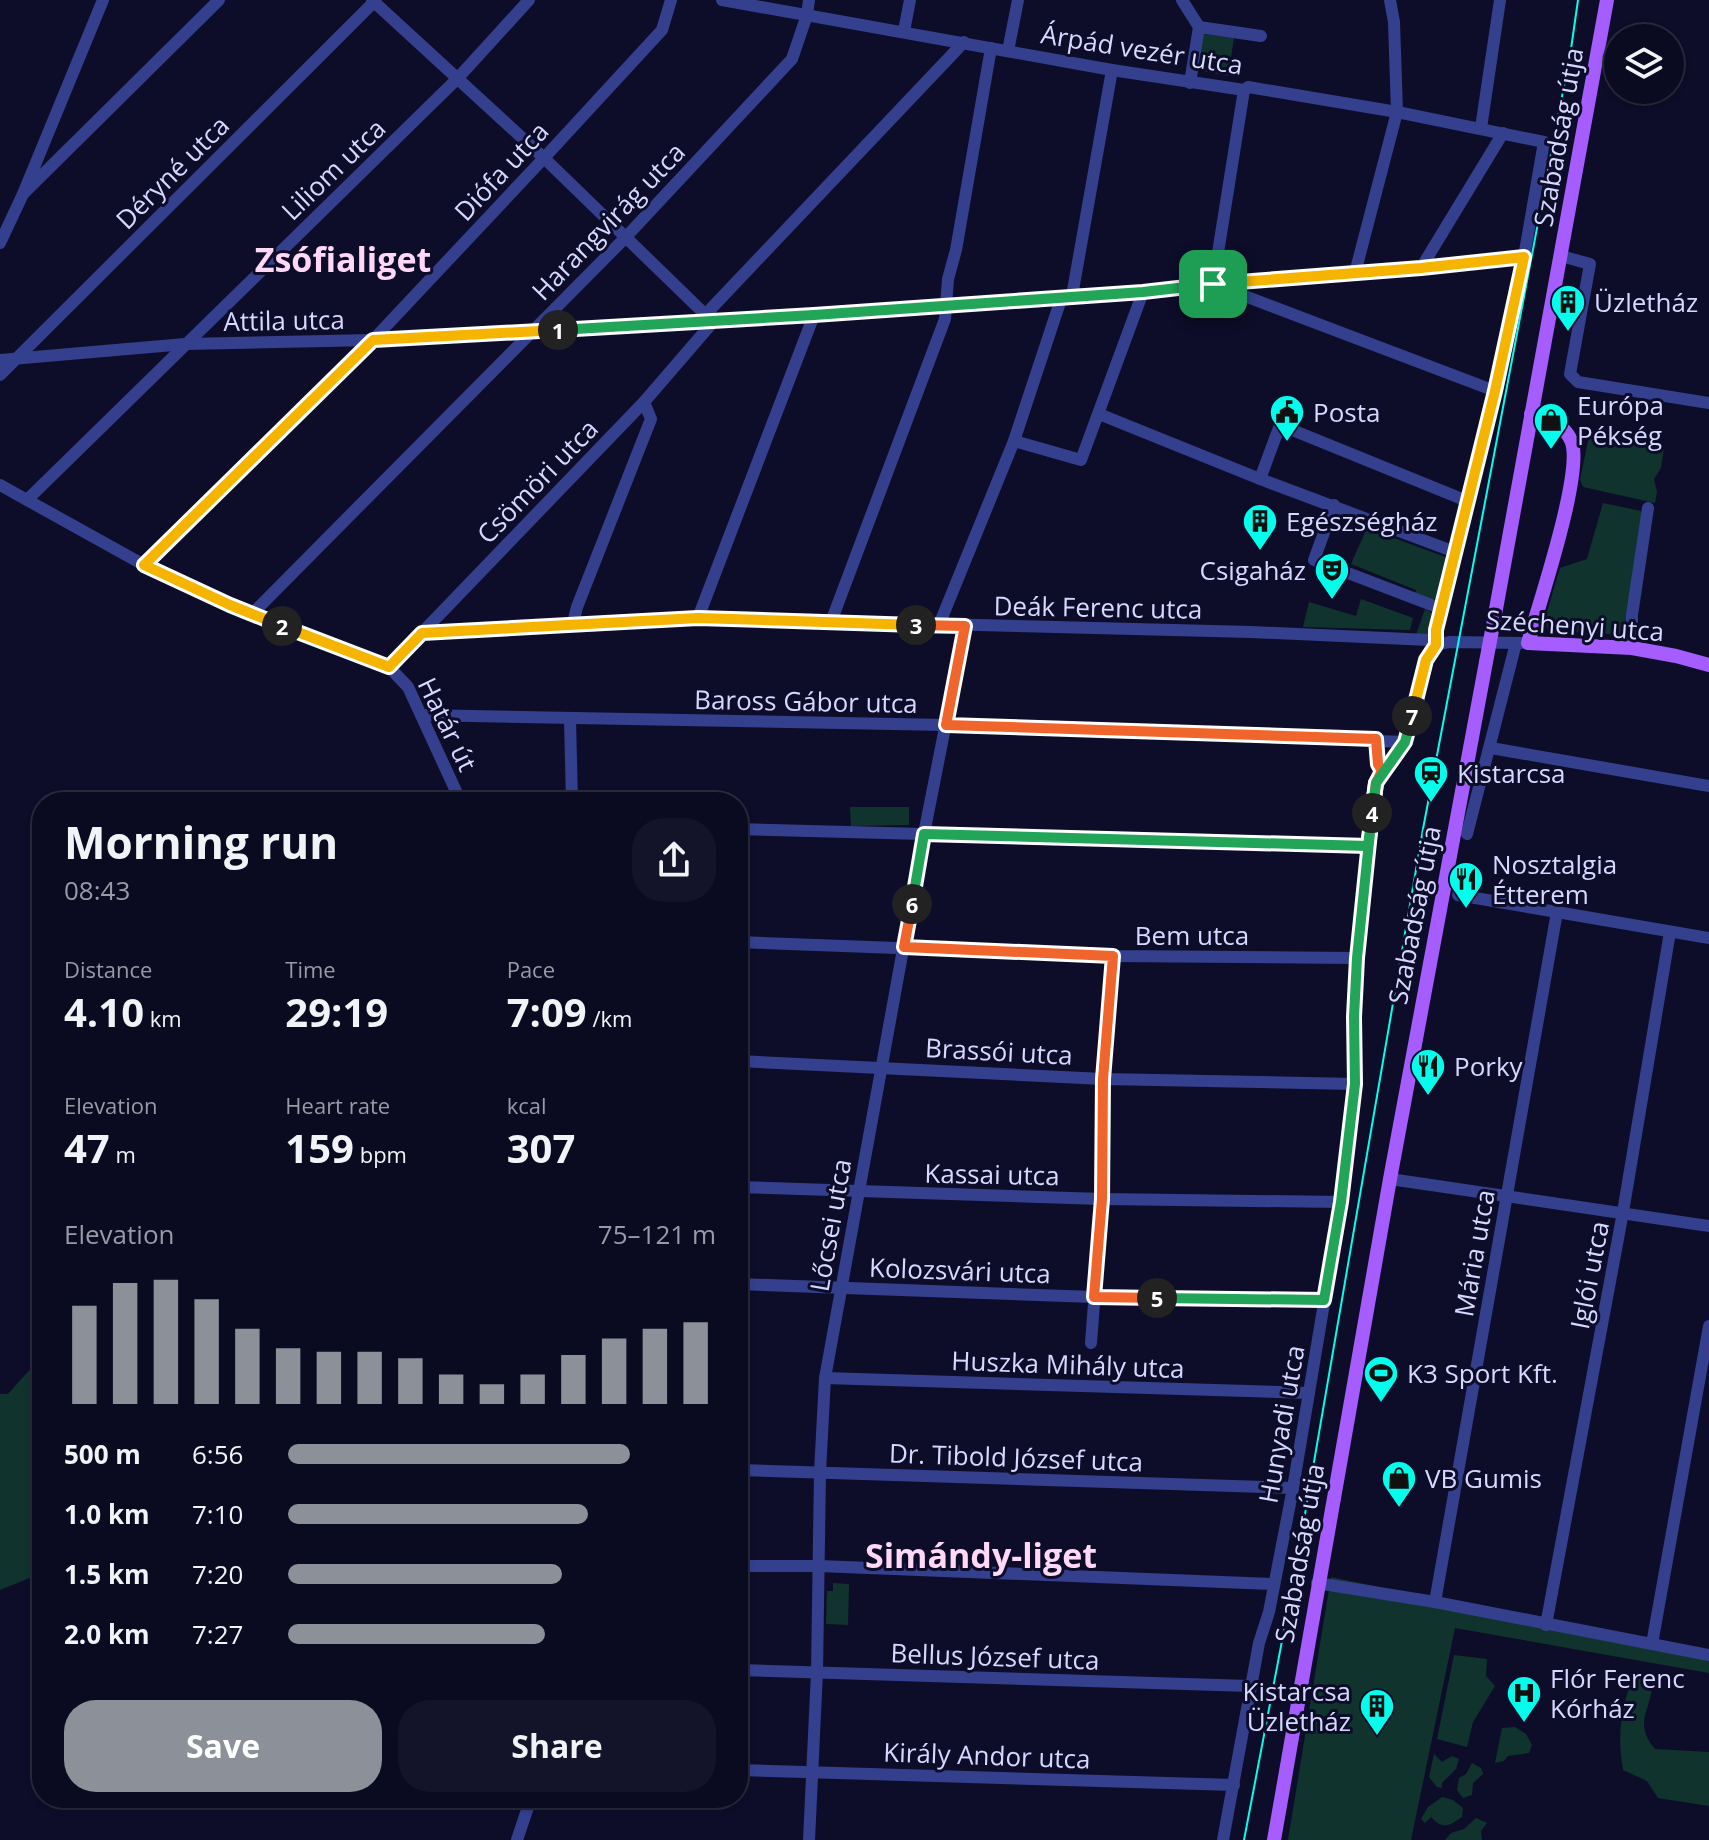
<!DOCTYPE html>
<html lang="en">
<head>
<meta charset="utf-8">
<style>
	body { margin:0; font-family:"Open Sans",sans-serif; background:#131329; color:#f1f3f6; height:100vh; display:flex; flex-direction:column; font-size:30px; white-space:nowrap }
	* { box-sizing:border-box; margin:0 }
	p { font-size:26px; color:#999aa5 }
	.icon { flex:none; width:44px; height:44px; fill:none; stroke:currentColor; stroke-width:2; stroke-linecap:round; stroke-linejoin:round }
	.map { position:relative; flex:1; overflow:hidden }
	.details { position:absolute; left:32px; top:792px; width:716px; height:1016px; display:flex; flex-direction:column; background:#0a0a20; border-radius:32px; box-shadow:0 2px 6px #0004,0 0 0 2px #2a2b3e }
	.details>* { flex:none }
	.fabs { position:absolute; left:1604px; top:24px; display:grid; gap:16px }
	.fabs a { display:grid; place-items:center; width:80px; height:80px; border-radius:50%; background:#0a0a20; box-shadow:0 2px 6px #0004,0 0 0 2px #2a2b3e; font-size:40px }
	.pin { position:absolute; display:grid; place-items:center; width:68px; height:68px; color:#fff; margin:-34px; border-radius:16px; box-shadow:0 4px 12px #0006 }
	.km { position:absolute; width:40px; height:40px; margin:-20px; border-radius:50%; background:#222; color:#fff; font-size:22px; line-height:40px; text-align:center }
	.round { display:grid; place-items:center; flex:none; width:84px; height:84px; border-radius:32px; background:#131329 }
	.head { display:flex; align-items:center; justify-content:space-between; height:136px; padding:0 32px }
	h1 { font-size:44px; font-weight:700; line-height:60px }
	.figures { display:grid; grid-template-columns:repeat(3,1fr); gap:12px; height:136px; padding:8px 32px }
	.figures div { display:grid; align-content:center }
	.figures b { font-size:40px; font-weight:700 }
	.figures small { font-size:22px; font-weight:400 }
	.figures p { font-size:22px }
	.chart { height:224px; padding:16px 32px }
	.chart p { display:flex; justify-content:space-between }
	.chart svg { width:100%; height:144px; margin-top:8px; stroke:#8c9099; stroke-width:6 }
	.cta { display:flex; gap:16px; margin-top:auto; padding:16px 32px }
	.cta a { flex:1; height:92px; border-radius:32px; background:#8c9099; color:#fff; font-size:32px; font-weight:700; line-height:92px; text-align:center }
	.cta a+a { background:#131329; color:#f1f3f6 }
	ul { padding:0 32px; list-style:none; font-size:26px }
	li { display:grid; grid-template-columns:128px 96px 1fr; align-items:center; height:60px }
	li i { height:20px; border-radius:10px; background:#8c9099 }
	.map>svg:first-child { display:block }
	.green { fill:#10342d }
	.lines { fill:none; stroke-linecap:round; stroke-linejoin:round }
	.minor { stroke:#34408d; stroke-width:12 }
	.major { stroke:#a65dff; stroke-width:14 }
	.tram { stroke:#02ffec; stroke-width:2 }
	.major-bridge { stroke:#a65dff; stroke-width:14 }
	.split-1-casing { stroke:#fff; stroke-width:16 }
	.split-2-casing { stroke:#fff; stroke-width:16 }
	.split-3-casing { stroke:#fff; stroke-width:16 }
	.split-4-casing { stroke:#fff; stroke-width:16 }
	.split-5-casing { stroke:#fff; stroke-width:16 }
	.split-6-casing { stroke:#fff; stroke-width:16 }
	.split-7-casing { stroke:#fff; stroke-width:16 }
	.split-8-casing { stroke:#fff; stroke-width:16 }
	.split-1 { stroke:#22a559; stroke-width:10 }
	.split-2 { stroke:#f5b400; stroke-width:10 }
	.split-3 { stroke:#f5b400; stroke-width:10 }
	.split-4 { stroke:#f0652b; stroke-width:10 }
	.split-5 { stroke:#22a559; stroke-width:10 }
	.split-6 { stroke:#f0652b; stroke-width:10 }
	.split-7 { stroke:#22a559; stroke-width:10 }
	.split-8 { stroke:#f5b400; stroke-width:10 }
	.labels { text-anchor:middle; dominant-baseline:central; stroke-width:6; stroke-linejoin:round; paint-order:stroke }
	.street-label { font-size:26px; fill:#d6d8ff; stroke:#0d0d2a }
	.poi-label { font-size:26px; fill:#d6d8ff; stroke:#0d0d2a; text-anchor:start }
	.district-label { font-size:34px; font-weight:bold; fill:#ffd8f8; stroke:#0d0d2a }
</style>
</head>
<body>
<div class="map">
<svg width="1709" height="1840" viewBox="0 0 1709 1840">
	<rect width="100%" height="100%" fill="#0d0d2a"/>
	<g class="green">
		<polygon points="1203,34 1234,38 1228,76 1197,70"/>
		<polygon points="1589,436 1664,448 1661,468 1654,479 1657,492 1655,503 1583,487 1580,480"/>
		<polygon points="1603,503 1641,511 1644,523 1627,635 1549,631 1544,622 1560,568 1587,559"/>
		<polygon points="1367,528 1448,558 1440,596 1429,602 1415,595 1416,590 1351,564"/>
		<polygon points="1361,599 1413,618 1410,630 1303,627 1309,602 1356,616"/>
		<polygon points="1425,609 1434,614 1430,635 1416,635"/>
		<polygon points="850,807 909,807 909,825 851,826"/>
		<polygon points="42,1356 42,1573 0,1590 0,1394 8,1394"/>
		<polygon points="1331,1577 1709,1655 1709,1673 1455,1628 1411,1840 1288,1840"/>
		<polygon points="833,1583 849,1584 848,1625 826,1624 827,1591 833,1591"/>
		<polygon points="1454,1655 1487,1659 1486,1676 1495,1686 1473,1722 1467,1747 1437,1739"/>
		<path d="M1633 1676 1652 1678C1654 1710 1631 1720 1655 1749L1709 1752V1806L1658 1798 1647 1781 1623 1770C1617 1733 1621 1711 1633 1676Z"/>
		<polygon points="1515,1727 1526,1734 1532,1745 1529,1753 1508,1756 1504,1761 1495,1763 1502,1728"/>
		<polygon points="1434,1754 1442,1762 1452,1756 1459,1759 1456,1769 1442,1783 1442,1788 1437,1787 1429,1777"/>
		<polygon points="1472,1763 1481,1768 1483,1774 1473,1783 1472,1795 1463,1798 1457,1790 1459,1778 1466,1774"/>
		<path d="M1442 1797 1453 1800 1463 1808 1462 1817C1449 1826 1443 1830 1431 1817L1425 1823 1421 1819 1428 1807Z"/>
		<polygon points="1476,1818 1487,1823 1481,1831 1482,1840 1445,1840 1451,1833 1464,1829"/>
	</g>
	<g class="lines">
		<g class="minor">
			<polyline points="372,0 544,158 713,322"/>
			<polyline points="722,0 1112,70 1244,90 1248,87 1397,112 1544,142 1524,257 1495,391 1436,630 1436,645"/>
			<polyline points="1182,0 1199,27 1190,83"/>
			<polyline points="1199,27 1261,36"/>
			<polyline points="904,31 910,0"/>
			<polyline points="1008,51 1018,0"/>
			<polyline points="1244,90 1213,284 1495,391"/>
			<polyline points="1481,128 1500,0"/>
			<polyline points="23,194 219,0"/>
			<polyline points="0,243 23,194 103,0"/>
			<polyline points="1561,256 1590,264 1570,374 1578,382 1709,403"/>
			<polyline points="1421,268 1503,133"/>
			<polyline points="1355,273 1397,112 1394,22 1390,0"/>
			<polyline points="1072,296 1112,70"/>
			<polyline points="705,315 964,42"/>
			<polyline points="0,360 185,344 373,340 713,322 1143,292 1524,257"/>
			<polyline points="0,375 376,0"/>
			<polyline points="1099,414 1260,479 1455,552"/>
			<polyline points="1014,441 1081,460 1143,292"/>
			<polyline points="1260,479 1280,425 1467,501"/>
			<polyline points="0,485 144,565 252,614 389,667 408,687 461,802"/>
			<polyline points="27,500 457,79 529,0"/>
			<polyline points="1334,505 1314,560 1442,609"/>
			<polyline points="144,565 373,340 544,158 662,30 671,0"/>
			<polyline points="252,614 625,238 792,59 807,15 809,0"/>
			<polyline points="698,618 814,315"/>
			<polyline points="831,622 945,319 948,279 956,250 991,48"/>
			<polyline points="573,623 577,607 651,419 644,402"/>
			<polyline points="939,625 1014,441 1062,296"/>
			<polyline points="422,633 698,618 1251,632 1429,640 1436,645"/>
			<polyline points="1436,645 1449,642 1521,643"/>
			<polyline points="1632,648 1632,615 1648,508"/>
			<polyline points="389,667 644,402 713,322"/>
			<polyline points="421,715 946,725 1405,742"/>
			<polyline points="570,719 572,802"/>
			<polyline points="1376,739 1378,764 1382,771"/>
			<polyline points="1491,748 1709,786"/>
			<polyline points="738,829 1368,846"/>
			<polyline points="1467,834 1516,643"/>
			<polyline points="1458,895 1709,938"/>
			<polyline points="738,942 1113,956 1357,958"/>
			<polyline points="738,1061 1103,1079 1355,1084"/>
			<polyline points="1390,1179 1709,1226"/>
			<polyline points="738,1187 1102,1199 1341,1202"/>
			<polyline points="738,1284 1094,1297 1324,1300"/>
			<polyline points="1091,1343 1102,1199 1103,1079 1113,956"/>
			<polyline points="825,1378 1309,1393"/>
			<polyline points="738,1470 1293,1488"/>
			<polyline points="738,1566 819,1566 1274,1584"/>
			<polyline points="1317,1583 1435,1602 1709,1655"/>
			<polyline points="1435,1602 1557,912"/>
			<polyline points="1546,1625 1623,1212 1670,932"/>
			<polyline points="1652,1644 1709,1326"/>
			<polyline points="738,1670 1250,1686"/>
			<polyline points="738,1770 1234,1785"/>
			<polyline points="517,1840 531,1798"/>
			<polyline points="809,1840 817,1672 820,1472 825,1378 924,834 965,626"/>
			<polyline points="1223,1840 1259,1643 1269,1612 1293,1488 1341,1202 1355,1084 1354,1017 1357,958 1376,783 1407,737 1426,660 1430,650 1436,645"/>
		</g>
		<g class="major">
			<path d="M1531 414C1547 419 1563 423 1571 440 1585 469 1538 607 1528 643L1632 648 1676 656 1709 665"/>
			<polyline points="1494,620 1607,0"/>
			<polyline points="1274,1840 1390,1179 1486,662"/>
		</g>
		<polyline class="tram" points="1244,1840 1294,1578 1423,829 1571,49 1578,0"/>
		<polyline class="major-bridge" points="1486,662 1494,620"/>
	</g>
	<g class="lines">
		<g class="split-1-casing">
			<polyline id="split-1" points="558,330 814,315 1143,292 1213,284"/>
		</g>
		<g class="split-2-casing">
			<polyline id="split-2" points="282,626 230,605 144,565 373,340 558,330"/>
		</g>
		<g class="split-3-casing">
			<polyline id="split-3" points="282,626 389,667 422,633 698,618 916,625"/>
		</g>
		<g class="split-4-casing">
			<polyline id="split-4" points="916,625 965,626 946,725 1376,739 1378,764 1382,771 1376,783 1372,813"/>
		</g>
		<g class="split-5-casing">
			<polyline id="split-5" points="1157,1298 1324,1300 1341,1202 1355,1084 1354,1017 1357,958 1372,813"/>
		</g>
		<g class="split-6-casing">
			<polyline id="split-6" points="912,904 904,947 1113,956 1103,1079 1102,1199 1094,1297 1157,1298"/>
		</g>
		<g class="split-7-casing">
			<polyline id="split-7" points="912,904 924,834 1368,846 1376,783 1405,742 1412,716"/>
		</g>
		<g class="split-8-casing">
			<polyline id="split-8" points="1213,284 1421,268 1524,257 1495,391 1436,630 1436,645 1426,660 1412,716"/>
		</g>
		<use href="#split-1" class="split-1"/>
		<use href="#split-2" class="split-2"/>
		<use href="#split-3" class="split-3"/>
		<use href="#split-4" class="split-4"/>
		<use href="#split-5" class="split-5"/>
		<use href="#split-6" class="split-6"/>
		<use href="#split-7" class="split-7"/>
		<use href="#split-8" class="split-8"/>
	</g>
	<defs>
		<g id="building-pin" transform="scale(1.8)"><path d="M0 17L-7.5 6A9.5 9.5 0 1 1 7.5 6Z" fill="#02ffec" stroke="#0d0d2a"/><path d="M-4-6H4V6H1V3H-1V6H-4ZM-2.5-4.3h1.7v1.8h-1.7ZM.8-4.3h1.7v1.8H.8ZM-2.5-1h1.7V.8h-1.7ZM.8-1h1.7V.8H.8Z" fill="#111"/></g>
		<g id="civic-pin" transform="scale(1.8)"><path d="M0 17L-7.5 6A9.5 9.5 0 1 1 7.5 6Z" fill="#02ffec" stroke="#0d0d2a"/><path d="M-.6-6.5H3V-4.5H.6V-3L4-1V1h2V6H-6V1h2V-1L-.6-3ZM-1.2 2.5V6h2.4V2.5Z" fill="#111"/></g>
		<g id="shop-pin" transform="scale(1.8)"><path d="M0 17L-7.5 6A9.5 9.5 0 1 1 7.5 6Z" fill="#02ffec" stroke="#0d0d2a"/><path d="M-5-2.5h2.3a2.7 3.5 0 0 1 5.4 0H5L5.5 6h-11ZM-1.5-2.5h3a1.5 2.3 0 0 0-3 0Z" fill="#111"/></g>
		<g id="theatre-pin" transform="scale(1.8)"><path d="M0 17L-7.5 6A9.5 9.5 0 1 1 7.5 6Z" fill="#02ffec" stroke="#0d0d2a"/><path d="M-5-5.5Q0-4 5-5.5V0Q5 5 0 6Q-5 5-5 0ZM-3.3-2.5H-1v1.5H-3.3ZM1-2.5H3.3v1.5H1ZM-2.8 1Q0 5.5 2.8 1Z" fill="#111"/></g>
		<g id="station-pin" transform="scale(1.8)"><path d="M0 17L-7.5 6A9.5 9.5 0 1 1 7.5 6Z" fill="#02ffec" stroke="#0d0d2a"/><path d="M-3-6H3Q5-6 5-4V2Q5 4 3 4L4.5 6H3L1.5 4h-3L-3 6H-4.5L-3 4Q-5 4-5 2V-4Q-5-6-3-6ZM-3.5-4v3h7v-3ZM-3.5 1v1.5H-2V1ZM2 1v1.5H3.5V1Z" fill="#111"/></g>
		<g id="restaurant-pin" transform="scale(1.8)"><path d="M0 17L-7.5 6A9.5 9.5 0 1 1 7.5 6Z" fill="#02ffec" stroke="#0d0d2a"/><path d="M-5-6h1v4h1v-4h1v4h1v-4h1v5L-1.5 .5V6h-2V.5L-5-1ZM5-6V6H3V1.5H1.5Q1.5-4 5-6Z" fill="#111"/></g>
		<g id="stadium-pin" transform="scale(1.8)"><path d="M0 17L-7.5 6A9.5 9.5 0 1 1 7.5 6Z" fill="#02ffec" stroke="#0d0d2a"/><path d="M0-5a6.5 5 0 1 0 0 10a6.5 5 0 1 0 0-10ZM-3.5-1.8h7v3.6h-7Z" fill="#111"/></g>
		<g id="hospital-pin" transform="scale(1.8)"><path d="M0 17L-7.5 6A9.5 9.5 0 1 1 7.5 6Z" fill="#02ffec" stroke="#0d0d2a"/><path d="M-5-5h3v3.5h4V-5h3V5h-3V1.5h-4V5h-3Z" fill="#111"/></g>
	</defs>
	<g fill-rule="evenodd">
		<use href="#building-pin" x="1568" y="302"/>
		<use href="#civic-pin" x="1287" y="412"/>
		<use href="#shop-pin" x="1551" y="420"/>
		<use href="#building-pin" x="1260" y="521"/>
		<use href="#theatre-pin" x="1332" y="570"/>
		<use href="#station-pin" x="1431" y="773"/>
		<use href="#restaurant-pin" x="1466" y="879"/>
		<use href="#restaurant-pin" x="1428" y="1066"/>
		<use href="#stadium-pin" x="1381" y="1373"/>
		<use href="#shop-pin" x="1399" y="1478"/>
		<use href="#hospital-pin" x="1524" y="1693"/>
		<use href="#building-pin" x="1377" y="1706"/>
	</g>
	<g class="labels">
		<g class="street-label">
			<text transform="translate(1142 49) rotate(9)">Árpád vezér utca</text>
			<text transform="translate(1558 137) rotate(-80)">Szabadság útja</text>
			<text transform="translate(333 169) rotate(-44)">Liliom utca</text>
			<text transform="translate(501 171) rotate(-47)">Diófa utca</text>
			<text transform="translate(172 172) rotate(-45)">Déryné utca</text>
			<text transform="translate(608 221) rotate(-46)">Harangvirág utca</text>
			<text transform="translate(284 320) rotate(-1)">Attila utca</text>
			<text transform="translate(537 481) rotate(-46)">Csömöri utca</text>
			<text transform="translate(1098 607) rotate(1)">Deák Ferenc utca</text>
			<text transform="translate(1575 625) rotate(4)">Széchenyi utca</text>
			<text transform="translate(806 701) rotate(1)">Baross Gábor utca</text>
			<text transform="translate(448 724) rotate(64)">Határ út</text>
			<text transform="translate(1414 915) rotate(-79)">Szabadság útja</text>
			<text x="1192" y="935">Bem utca</text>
			<text transform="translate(999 1051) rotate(3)">Brassói utca</text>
			<text transform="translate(992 1174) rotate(1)">Kassai utca</text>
			<text transform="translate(830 1225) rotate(-80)">Lőcsei utca</text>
			<text transform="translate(1474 1253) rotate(-80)">Mária utca</text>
			<text transform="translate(960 1270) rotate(2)">Kolozsvári utca</text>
			<text transform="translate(1589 1275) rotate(-79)">Iglói utca</text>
			<text transform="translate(1068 1364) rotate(2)">Huszka Mihály utca</text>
			<text transform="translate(1281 1424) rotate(-80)">Hunyadi utca</text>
			<text transform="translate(1016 1457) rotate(2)">Dr. Tibold József utca</text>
			<text transform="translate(1299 1553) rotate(-80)">Szabadság útja</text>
			<text transform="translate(995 1656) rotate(2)">Bellus József utca</text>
			<text transform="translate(987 1755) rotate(2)">Király Andor utca</text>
		</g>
		<g class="poi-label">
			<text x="1594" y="302">Üzletház</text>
			<text x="1577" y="405">Európa<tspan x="1577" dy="30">Pékség</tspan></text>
			<text x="1313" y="412">Posta</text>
			<text x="1286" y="521">Egészségház</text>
			<text x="1306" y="570" text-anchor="end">Csigaház</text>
			<text x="1457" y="773">Kistarcsa</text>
			<text x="1492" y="864">Nosztalgia<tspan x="1492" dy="30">Étterem</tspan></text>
			<text x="1454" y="1066">Porky</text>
			<text x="1407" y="1373">K3 Sport Kft.</text>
			<text x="1425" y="1478">VB Gumis</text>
			<text x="1550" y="1678">Flór Ferenc<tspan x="1550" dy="30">Kórház</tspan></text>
			<text x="1351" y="1691" text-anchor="end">Kistarcsa<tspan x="1351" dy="30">Üzletház</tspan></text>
		</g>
		<g class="district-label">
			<text x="343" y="259">Zsófialiget</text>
			<text x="981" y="1555">Simándy-liget</text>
		</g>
	</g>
</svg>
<div class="fabs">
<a><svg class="icon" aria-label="layers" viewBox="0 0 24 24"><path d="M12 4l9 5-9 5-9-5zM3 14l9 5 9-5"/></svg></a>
</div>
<div class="pin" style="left:1213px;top:284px;background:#1e9e55"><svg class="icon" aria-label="arrive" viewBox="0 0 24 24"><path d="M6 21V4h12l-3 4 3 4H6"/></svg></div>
<b class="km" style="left:558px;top:330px">1</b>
<b class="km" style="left:282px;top:626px">2</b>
<b class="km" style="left:916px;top:625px">3</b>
<b class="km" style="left:1372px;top:813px">4</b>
<b class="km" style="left:1157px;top:1298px">5</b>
<b class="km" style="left:912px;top:904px">6</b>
<b class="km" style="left:1412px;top:716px">7</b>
<section class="details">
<div class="head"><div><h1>Morning run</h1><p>08:43</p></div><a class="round"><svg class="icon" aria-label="share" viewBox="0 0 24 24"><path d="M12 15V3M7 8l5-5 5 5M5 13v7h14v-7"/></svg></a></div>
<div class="figures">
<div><p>Distance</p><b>4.10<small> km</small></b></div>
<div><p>Time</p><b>29:19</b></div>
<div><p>Pace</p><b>7:09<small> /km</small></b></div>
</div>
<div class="figures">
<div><p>Elevation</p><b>47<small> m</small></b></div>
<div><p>Heart rate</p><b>159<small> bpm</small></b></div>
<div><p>kcal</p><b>307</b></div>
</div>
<div class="chart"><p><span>Elevation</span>75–121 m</p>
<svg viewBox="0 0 160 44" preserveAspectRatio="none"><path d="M5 44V14M15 44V7M25 44V6M35 44V12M45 44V21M55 44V27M65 44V28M75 44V28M85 44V30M95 44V35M105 44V38M115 44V35M125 44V29M135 44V24M145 44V21M155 44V19"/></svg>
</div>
<ul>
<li><b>500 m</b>6:56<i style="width:80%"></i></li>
<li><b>1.0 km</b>7:10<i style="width:70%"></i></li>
<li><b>1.5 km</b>7:20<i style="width:64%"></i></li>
<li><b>2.0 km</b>7:27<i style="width:60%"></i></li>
</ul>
<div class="cta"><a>Save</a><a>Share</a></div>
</section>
</div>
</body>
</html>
